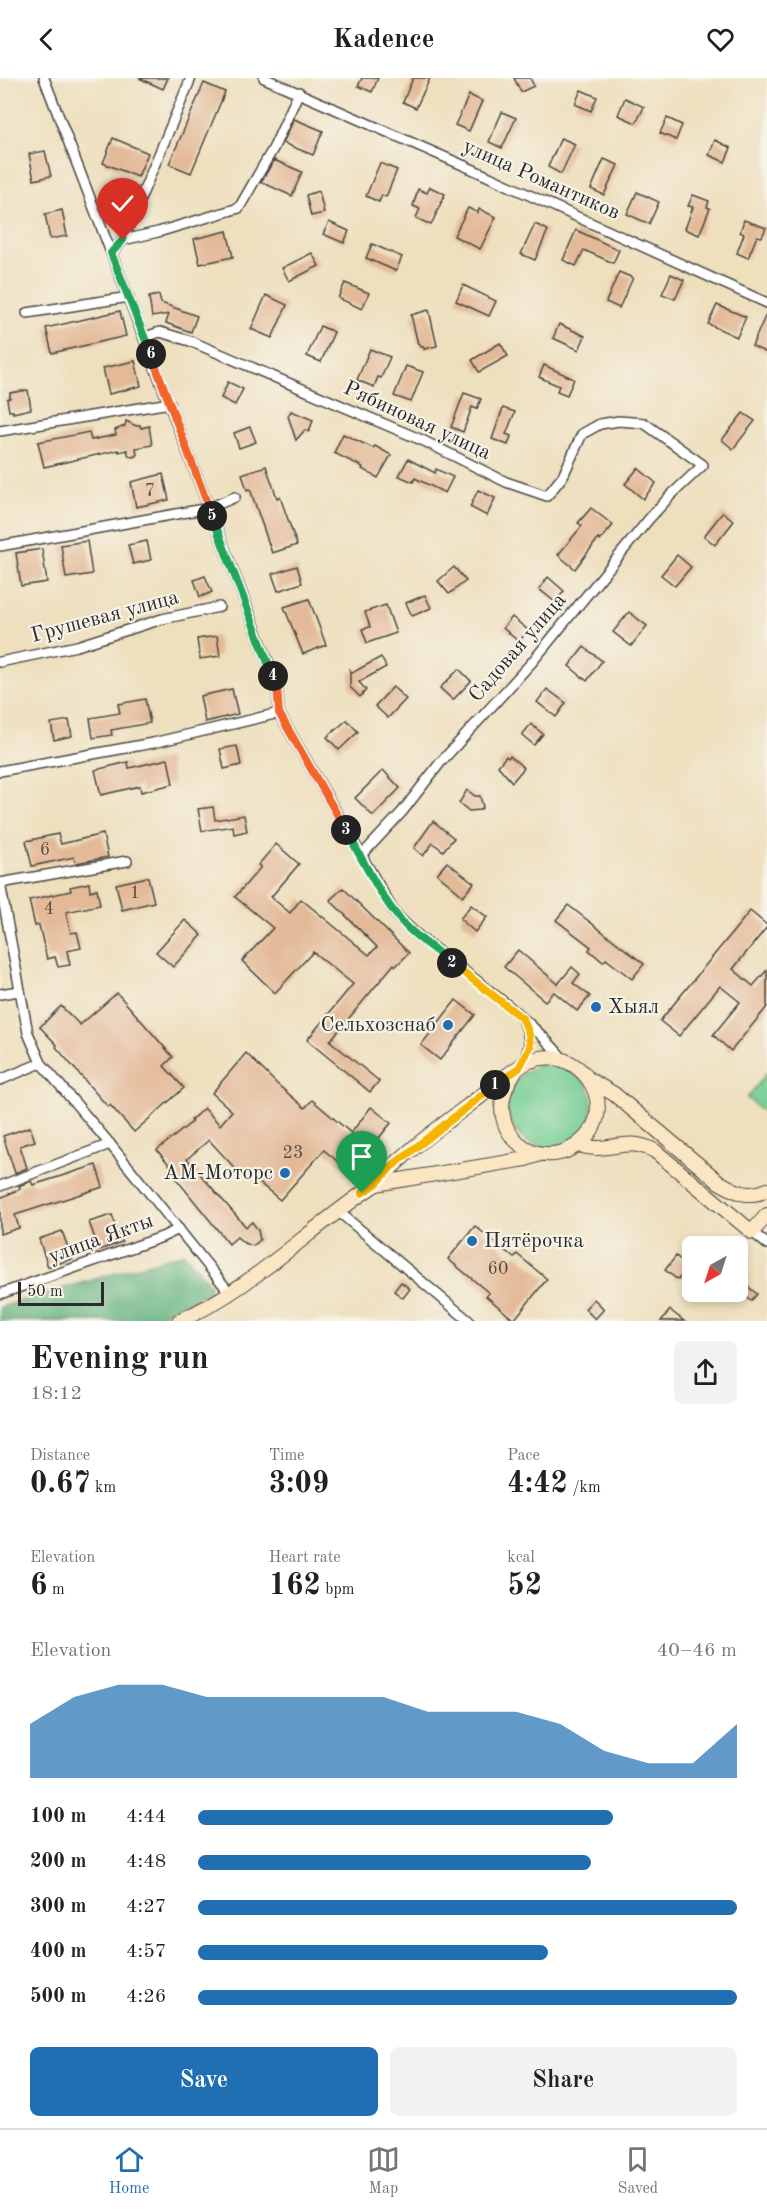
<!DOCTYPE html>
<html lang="en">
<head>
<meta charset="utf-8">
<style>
	body { margin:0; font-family:"Old Standard TT",serif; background:#f2f2f2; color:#202124; height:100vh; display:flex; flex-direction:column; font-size:22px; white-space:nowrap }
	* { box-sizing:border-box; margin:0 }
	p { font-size:20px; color:#757577 }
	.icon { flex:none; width:33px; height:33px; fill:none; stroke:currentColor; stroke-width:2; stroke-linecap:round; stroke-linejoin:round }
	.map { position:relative; height:1243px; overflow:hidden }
	.sheet { display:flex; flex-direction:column; background:#fff; flex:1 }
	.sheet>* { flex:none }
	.needle { width:39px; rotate:219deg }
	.buttons { position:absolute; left:682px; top:1158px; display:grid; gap:12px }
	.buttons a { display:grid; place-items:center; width:66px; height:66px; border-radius:9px; background:#fff; box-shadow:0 3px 9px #0003; font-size:30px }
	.scale { position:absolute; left:18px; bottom:15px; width:86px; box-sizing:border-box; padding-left:6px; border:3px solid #2b2b2b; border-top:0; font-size:16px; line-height:21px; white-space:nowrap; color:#2b2b2b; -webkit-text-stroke:4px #f7f3e8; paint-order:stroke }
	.pin { position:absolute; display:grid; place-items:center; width:51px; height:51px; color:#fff; margin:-62px -26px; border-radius:50% 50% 50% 0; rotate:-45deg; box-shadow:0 0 6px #0007 }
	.pin .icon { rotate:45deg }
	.km { position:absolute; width:30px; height:30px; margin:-15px; border-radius:50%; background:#222; color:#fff; font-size:16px; line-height:30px; text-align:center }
	.round { display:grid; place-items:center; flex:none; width:63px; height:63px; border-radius:9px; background:#f2f2f2 }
	.headline { display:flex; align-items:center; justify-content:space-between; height:102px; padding:0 30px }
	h1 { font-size:33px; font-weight:700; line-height:45px }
	.figures { display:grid; grid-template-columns:repeat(3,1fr); gap:9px; height:102px; padding:6px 30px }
	.figures div { display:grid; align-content:center }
	.figures b { font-size:30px; font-weight:700 }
	.figures small { font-size:16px; font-weight:400 }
	.figures p { font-size:16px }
	.chart { height:168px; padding:12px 30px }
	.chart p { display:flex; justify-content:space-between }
	.chart svg { width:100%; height:108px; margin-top:6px; fill:#1f6fb2; opacity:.7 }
	.cta { display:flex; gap:12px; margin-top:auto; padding:12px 30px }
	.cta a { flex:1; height:69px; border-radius:9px; background:#1f6fb2; color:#fff; font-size:24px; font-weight:700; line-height:69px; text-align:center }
	.cta a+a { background:#f2f2f2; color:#202124 }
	ul { padding:0 30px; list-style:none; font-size:20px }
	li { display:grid; grid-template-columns:96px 72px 1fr; align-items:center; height:45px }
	li i { height:15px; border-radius:8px; background:#1f6fb2 }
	header { display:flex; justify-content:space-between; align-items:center; height:78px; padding:0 30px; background:#fff; font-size:27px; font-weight:700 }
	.tab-bar { display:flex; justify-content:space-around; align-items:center; height:84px; border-top:2px solid #e0e0e0; background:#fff; font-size:16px; color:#757577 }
	.tab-bar a { display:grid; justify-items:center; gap:3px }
	.tab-bar .on { color:#1f6fb2 }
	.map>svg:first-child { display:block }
	.green { fill:#75ce94; stroke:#507c60; stroke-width:1.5 }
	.forest { fill:#60b17e; stroke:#466e54; stroke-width:1.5 }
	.building { fill:#e3b997 }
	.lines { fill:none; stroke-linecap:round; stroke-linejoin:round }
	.street-casing { stroke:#484641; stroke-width:12 }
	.secondary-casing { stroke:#484641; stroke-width:16 }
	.street { stroke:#fff; stroke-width:9 }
	.secondary { stroke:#fbe6c4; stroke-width:14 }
	.split-1-casing { stroke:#fff; stroke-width:12 }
	.split-2-casing { stroke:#fff; stroke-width:12 }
	.split-3-casing { stroke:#fff; stroke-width:12 }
	.split-4-casing { stroke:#fff; stroke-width:12 }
	.split-5-casing { stroke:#fff; stroke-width:12 }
	.split-6-casing { stroke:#fff; stroke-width:12 }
	.split-7-casing { stroke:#fff; stroke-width:12 }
	.split-1 { stroke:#f5b400; stroke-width:8 }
	.split-2 { stroke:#f5b400; stroke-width:8 }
	.split-3 { stroke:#22a559; stroke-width:8 }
	.split-4 { stroke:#f0652b; stroke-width:8 }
	.split-5 { stroke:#22a559; stroke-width:8 }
	.split-6 { stroke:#f0652b; stroke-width:8 }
	.split-7 { stroke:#22a559; stroke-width:8 }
	.poi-dot { fill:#1f6fb2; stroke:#f7f3e8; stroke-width:2 }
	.labels { text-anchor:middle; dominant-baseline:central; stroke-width:4.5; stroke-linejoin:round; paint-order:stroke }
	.number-label { font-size:18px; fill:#594e46 }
	.street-label { font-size:21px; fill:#2b2b2b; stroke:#f7f3e8 }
	.poi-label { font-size:21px; fill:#2b2b2b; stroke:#f7f3e8; text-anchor:start }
</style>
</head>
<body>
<header><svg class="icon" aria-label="back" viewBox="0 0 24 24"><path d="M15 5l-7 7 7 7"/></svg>Kadence<svg class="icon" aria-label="heart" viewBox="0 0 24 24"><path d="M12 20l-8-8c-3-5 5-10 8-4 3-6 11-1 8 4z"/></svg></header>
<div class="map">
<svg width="767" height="1243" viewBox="0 0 767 1243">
	<rect width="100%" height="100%" fill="#f7f3e8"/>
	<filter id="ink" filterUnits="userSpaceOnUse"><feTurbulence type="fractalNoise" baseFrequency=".0167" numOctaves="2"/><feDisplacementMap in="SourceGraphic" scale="12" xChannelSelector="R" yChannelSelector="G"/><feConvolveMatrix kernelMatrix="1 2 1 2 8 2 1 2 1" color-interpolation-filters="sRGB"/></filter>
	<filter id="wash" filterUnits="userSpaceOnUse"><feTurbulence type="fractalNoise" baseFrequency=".008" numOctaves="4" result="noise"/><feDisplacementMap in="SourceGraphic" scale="24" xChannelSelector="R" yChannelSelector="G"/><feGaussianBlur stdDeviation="1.35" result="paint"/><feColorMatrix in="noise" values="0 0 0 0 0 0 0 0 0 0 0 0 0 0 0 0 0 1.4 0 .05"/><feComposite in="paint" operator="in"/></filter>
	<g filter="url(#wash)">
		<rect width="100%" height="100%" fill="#eedfbd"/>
		<g class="green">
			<circle cx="550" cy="1028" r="42"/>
			<polygon points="767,995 767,1037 747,1020"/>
		</g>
		<polygon class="forest" points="184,1175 210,1206 209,1214 148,1243 0,1243 0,1229"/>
		<g id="blocks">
			<g class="building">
				<polygon points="139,0 168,0 163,11"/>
				<polygon points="362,0 378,0 372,14 358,8"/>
				<polygon points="413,0 430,0 416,30 403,24"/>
				<polygon points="514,0 530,0 534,8 521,14"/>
				<polygon points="204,5 225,14 191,95 169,86"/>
				<polygon points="581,12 597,19 591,33 575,26"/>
				<polygon points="469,17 482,23 469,53 455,47"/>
				<polygon points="625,20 644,29 636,45 618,37"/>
				<polygon points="502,34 516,40 502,70 489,64"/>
				<polygon points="667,40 682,47 676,62 660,55"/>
				<polygon points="294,41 323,53 313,77 283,65"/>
				<polygon points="113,60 148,75 138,99 103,85"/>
				<polygon points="561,60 575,66 561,96 548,89"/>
				<polygon points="715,62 731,70 725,84 709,77"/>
				<polygon points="45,73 51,98 34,102 29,76"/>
				<polygon points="604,81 618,87 604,117 591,111"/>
				<polygon points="274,82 302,94 292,118 261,104"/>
				<polygon points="380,85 397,92 386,119 382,117 379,124 366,118"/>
				<polygon points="430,109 445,116 431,147 416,140 420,131 413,128 418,111 427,115"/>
				<polygon points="319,113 324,135 311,138 306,117"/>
				<polygon points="637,114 659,124 649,146 627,136"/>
				<polygon points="693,117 709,123 707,129 710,130 699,157 685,151 693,129 688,128"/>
				<polygon points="468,130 478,135 479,131 496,139 480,171 454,158"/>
				<polygon points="62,132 67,158 50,161 45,136"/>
				<polygon points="744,142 766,150 762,159 757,158 748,180 737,175 744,156 740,154"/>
				<polygon points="329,144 349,153 344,165 323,156"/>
				<polygon points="535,146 548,152 535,182 521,176"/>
				<polygon points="576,152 619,172 613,185 584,172 576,188 563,182"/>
				<polygon points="227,153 233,179 200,186 194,161"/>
				<polygon points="372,166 402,179 396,193 366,180"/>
				<polygon points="312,175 319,188 289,203 282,190"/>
				<polygon points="619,194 633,200 619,230 606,224"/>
				<polygon points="671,196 684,202 675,221 662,216"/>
				<polygon points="345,205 369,215 362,231 338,220"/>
				<polygon points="463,207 496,223 489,238 456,223"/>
				<polygon points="159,217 161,225 197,238 191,254 166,245 169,236 152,239 149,219"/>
				<polygon points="266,217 287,227 272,260 251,251"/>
				<polygon points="717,227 746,239 737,259 708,246"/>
				<polygon points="429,232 437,268 424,271 423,268 421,269 420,266 418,266 411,237"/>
				<polygon points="120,233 126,258 52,275 46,250"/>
				<polygon points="767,234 767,275 752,268"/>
				<polygon points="559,246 585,258 579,272 553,260"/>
				<polygon points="320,248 334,254 321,284 307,278"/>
				<polygon points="500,265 508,278 479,294 472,282"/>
				<polygon points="370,271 390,279 381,300 378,299 374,309 357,302"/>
				<polygon points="135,283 141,308 109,316 103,290"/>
				<polygon points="544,287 574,301 567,317 557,313 559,308 539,299"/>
				<polygon points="406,288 423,294 411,324 394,318"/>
				<polygon points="228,304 243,311 235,327 221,320"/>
				<polygon points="28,312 31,331 13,335 13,333 9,333 7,321 10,320 10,315"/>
				<polygon points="464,315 481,321 477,331 472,329 463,354 451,349"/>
				<polygon points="503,330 515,334 506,356 511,358 508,367 492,361"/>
				<polygon points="291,333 313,342 309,354 305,352 296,362 288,338"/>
				<polygon points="743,335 755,343 733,371 722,362"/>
				<polygon points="126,343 136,348 140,347 141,350 149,348 152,367 136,370 137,377 133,379 129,378 127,372 119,374 118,372 44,389 38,364 89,354 91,362 116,357 115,352 125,348"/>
				<polygon points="250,349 256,364 239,370 234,355"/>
				<polygon points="343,356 373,370 375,368 391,377 378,400 362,391 363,389 334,375"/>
				<polygon points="408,381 435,395 436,391 453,399 445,415 415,400 413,404 399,398"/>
				<polygon points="266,388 277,420 280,419 297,467 272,475 250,411 247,412 242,396"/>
				<polygon points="638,390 656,405 643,421 625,406"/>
				<polygon points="163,396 169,422 136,429 131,404"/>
				<polygon points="478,412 495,420 487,438 470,429"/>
				<polygon points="591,430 613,447 600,463 598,461 575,491 558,477 582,448 578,445"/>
				<polygon points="723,434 734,443 715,467 704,458"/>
				<polygon points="87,463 92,496 66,500 61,467"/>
				<polygon points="147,463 151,482 133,486 128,467"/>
				<polygon points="42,471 47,504 21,508 16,475"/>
				<polygon points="677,477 691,489 675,508 661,497"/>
				<polygon points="297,488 302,505 278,513 272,496"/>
				<polygon points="454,489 466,503 449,516 438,503"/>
				<polygon points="205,498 212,514 200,519 194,502"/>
				<polygon points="548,499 564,513 555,524 539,511"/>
				<polygon points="425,517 431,530 412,538 406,525"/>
				<polygon points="309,521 326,567 303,576 284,529"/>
				<polygon points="386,527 396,555 367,565 362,551 370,549 365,534"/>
				<polygon points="629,534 647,548 631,568 613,554"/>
				<polygon points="512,539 528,552 519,564 503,550"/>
				<polygon points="217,558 220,578 200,581 197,561"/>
				<polygon points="584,569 602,583 587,603 569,588"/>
				<polygon points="381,579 386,589 359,604 366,612 360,619 350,609 350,592 352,595"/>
				<polygon points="459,591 471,603 453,622 440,610"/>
				<polygon points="393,609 406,621 388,640 375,628"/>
				<polygon points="232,611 238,636 205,644 200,618"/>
				<polygon points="547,611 566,625 556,639 537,624"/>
				<polygon points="145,621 150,645 111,652 112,657 93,660 90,640 120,635 118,626"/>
				<polygon points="69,642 72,658 54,662 51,645"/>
				<polygon points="347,642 358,654 339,672 327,659"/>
				<polygon points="531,646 543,656 534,667 522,657"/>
				<polygon points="237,668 241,687 224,691 220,671"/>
				<polygon points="506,678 508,680 510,678 524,690 512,704 498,688"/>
				<polygon points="168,681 173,706 141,714 140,708 101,717 95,692 128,684 129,690"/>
				<polygon points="383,692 400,710 373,738 355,720"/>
				<polygon points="467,712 475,718 480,718 483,729 480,732 469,733 459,725"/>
				<polygon points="213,729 215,742 244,737 247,753 234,756 233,748 202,753 198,731"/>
				<polygon points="433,743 454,760 443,773 433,765 423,778 414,770"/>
				<polygon points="58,756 61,766 103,756 108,779 76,785 74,779 32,788 26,763"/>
				<polygon points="276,766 299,786 271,819 290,835 301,821 369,877 377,869 330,822 343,810 409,875 396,888 394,886 330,963 379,1003 370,1014 307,962 353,906 313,874 275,915 242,883 273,850 235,819 261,789 258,787"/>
				<polygon points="447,784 474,805 463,818 437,796"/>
				<polygon points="148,799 154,824 122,832 116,806"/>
				<polygon points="89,805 90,813 97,811 100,827 66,834 71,855 77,854 81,870 67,873 70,887 58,889 55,879 47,881 39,847 35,848 29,822 71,813 70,809"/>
				<polygon points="471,827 487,839 475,854 460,841"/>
				<polygon points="568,827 644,886 632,901 606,881 603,884 589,872 591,869 556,842"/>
				<polygon points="750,833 767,847 767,849 733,891 753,908 767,892 767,929 731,973 713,957 740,924 720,908 679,958 660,943"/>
				<polygon points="185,842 202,857 173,889 156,874"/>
				<polygon points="518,872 558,906 572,889 580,896 573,905 590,918 577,933 554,914 545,923 504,889"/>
				<polygon points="117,915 173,979 164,988 184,1010 134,1054 110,1027 108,1029 94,1013 56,969 57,967 40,949 61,928 80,947"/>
				<polygon points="456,922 475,937 440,982 421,967"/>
				<polygon points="246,975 277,1006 305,1030 312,1022 351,1055 371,1029 391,1045 362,1081 356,1076 344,1089 324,1072 280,1122 245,1093 241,1097 209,1062 187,1081 246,1149 252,1144 258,1152 260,1162 253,1168 244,1165 237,1159 229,1166 169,1092 172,1090 157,1072 192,1044 191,1042 204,1030 220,1047 232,1033 212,1015"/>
				<polygon points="30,1049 35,1063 20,1068 27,1090 15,1095 3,1058"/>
				<polygon points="96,1087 103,1109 15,1137 19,1150 0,1156 0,1120 20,1111 19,1108 31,1103 33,1107"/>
				<polygon points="112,1137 122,1164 99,1172 89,1144"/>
				<polygon points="475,1148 514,1180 517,1176 547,1201 514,1242 486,1218 489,1215 448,1181"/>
				<polygon points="62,1153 72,1181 48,1189 39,1161"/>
				<polygon points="676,1178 688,1188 678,1202 665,1192"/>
				<polygon points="738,1200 757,1216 751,1223 738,1212"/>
				<polygon points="401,1204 410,1211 403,1220 394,1213"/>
				<polygon points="594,1221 604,1231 595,1241 585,1231"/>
				<polygon points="670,1232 684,1243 661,1243"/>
			</g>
		</g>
	</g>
	<g filter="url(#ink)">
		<use href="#blocks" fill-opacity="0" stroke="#484641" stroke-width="1.5"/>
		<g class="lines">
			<g class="street-casing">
				<g id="street">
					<path d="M44 0 277 607 279 635 394 834C415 858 439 874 464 893 499 920 536 948 564 982"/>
					<polyline points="264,0 474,92 767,225"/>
					<polyline points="123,162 158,154 239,130 274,69 299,14"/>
					<polyline points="111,175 123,162 191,0"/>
					<polyline points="27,235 129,219"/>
					<polyline points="145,259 160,254 190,263 424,363 506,404 547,418 563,398 582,356 600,346 619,343 644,345 703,387 670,418 649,441 533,583 440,685 402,734 361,778"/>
					<polyline points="0,353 170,325"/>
					<polyline points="0,468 209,430 235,419"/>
					<polyline points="0,584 77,568 162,541 219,529"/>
					<polyline points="0,693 153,665 279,635"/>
					<polyline points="127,783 0,805 28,955 41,985 110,1066 230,1215"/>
					<polyline points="0,916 19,913"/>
					<path d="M521 986C531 971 531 961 524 944"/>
					<polyline points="0,1002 41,985"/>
					<polyline points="0,1108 110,1066"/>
					<polyline points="339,1134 469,1243"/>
					<polyline points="752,1154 767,1166"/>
					<polyline points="0,1216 162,1159 179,1151"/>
				</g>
			</g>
			<g class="secondary-casing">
				<g id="secondary">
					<path d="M590 1002 614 1016 719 1104C736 1114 748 1121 767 1112"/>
					<path d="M578 1067C584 1068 591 1070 597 1070 620 1069 632 1061 655 1073L752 1154 767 1137"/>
					<polyline points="376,1106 526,1081 540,1076"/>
					<path d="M179 1243C253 1210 309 1150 376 1106 406 1072 445 1045 481 1018 495 1007 514 990 530 983 577 964 621 1025 584 1061 541 1103 475 1051 514 995"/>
				</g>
			</g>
			<use href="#street" class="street"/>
			<use href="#secondary" class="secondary"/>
		</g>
	</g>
	<g class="lines" filter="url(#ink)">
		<g class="split-1-casing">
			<polyline id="split-1" points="362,1115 376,1106 391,1089 495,1007"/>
		</g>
		<g class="split-2-casing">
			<polyline id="split-2" points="452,885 523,941 529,956 530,969 519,990 495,1007"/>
		</g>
		<g class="split-3-casing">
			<path id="split-3" d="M346 752C363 782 384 827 408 850 422 863 437 874 452 885"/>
		</g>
		<g class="split-4-casing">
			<polyline id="split-4" points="273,598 277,607 279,635 346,752"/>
		</g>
		<g class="split-5-casing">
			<polyline id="split-5" points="212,438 273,598"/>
		</g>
		<g class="split-6-casing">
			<polyline id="split-6" points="151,276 212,438"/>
		</g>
		<g class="split-7-casing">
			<polyline id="split-7" points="123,162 111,175 151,276"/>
		</g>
		<use href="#split-1" class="split-1"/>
		<use href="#split-2" class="split-2"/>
		<use href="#split-3" class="split-3"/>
		<use href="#split-4" class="split-4"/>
		<use href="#split-5" class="split-5"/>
		<use href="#split-6" class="split-6"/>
		<use href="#split-7" class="split-7"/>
	</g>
	<g class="poi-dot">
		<circle cx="596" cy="929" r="6"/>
		<circle cx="448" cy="947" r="6"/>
		<circle cx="285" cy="1095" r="6"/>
		<circle cx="472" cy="1163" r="6"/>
	</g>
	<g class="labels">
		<g class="number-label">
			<text x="150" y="413">7</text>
			<text x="45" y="772">6</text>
			<text x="135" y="815">1</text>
			<text x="49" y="831">4</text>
			<text x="293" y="1075">23</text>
			<text x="498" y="1191">60</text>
		</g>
		<g class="street-label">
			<text transform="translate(541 102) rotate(24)">улица Романтиков</text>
			<text transform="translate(417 343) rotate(25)">Рябиновая улица</text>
			<text transform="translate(105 539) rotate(-15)">Грушевая улица</text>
			<text transform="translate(518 570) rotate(-49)">Садовая улица</text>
			<text transform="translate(101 1161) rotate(-20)">улица Якты</text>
		</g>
		<g class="poi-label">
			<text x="608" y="929">Хыял</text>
			<text x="436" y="947" text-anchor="end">Сельхозснаб</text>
			<text x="273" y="1095" text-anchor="end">АМ-Моторс</text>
			<text x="484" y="1163">Пятёрочка</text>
		</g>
	</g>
</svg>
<div class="buttons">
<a><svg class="needle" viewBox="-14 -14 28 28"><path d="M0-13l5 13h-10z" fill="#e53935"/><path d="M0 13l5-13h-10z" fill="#757577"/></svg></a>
</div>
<div class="scale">50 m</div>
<div class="pin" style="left:362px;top:1115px;background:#1e9e55"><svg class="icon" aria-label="arrive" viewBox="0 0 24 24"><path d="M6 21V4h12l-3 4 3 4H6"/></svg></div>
<div class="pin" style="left:123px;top:162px;background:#d93025"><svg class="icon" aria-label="check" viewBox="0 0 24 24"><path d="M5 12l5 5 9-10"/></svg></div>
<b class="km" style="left:495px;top:1007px">1</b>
<b class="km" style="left:452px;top:885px">2</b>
<b class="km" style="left:346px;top:752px">3</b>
<b class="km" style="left:273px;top:598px">4</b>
<b class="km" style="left:212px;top:438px">5</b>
<b class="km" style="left:151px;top:276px">6</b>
</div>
<section class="sheet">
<div class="headline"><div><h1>Evening run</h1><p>18:12</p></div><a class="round"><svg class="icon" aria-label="share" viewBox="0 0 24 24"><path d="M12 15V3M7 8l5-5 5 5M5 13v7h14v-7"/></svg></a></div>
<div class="figures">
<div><p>Distance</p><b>0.67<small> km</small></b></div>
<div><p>Time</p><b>3:09</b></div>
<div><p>Pace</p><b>4:42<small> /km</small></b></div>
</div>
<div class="figures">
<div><p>Elevation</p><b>6<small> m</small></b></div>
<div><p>Heart rate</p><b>162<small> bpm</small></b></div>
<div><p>kcal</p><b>52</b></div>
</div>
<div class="chart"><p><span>Elevation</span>40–46 m</p>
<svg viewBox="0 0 160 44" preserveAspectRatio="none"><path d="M0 44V22L10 11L20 6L30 6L40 11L50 11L60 11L70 11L80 11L90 17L100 17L110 17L120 22L130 33L140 38L150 38L160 22V44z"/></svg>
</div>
<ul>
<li><b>100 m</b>4:44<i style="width:77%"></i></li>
<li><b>200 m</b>4:48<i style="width:73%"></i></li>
<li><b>300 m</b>4:27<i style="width:100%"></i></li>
<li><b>400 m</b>4:57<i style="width:65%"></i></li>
<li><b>500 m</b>4:26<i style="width:100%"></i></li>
</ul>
<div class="cta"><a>Save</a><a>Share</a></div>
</section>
<nav class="tab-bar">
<a class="on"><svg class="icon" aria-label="home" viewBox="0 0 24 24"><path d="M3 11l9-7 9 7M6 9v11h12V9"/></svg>Home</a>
<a><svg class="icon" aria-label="map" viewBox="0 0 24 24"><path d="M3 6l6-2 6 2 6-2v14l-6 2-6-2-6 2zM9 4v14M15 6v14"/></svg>Map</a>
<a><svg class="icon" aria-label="saved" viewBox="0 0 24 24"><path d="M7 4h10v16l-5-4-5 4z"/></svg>Saved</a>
</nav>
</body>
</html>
